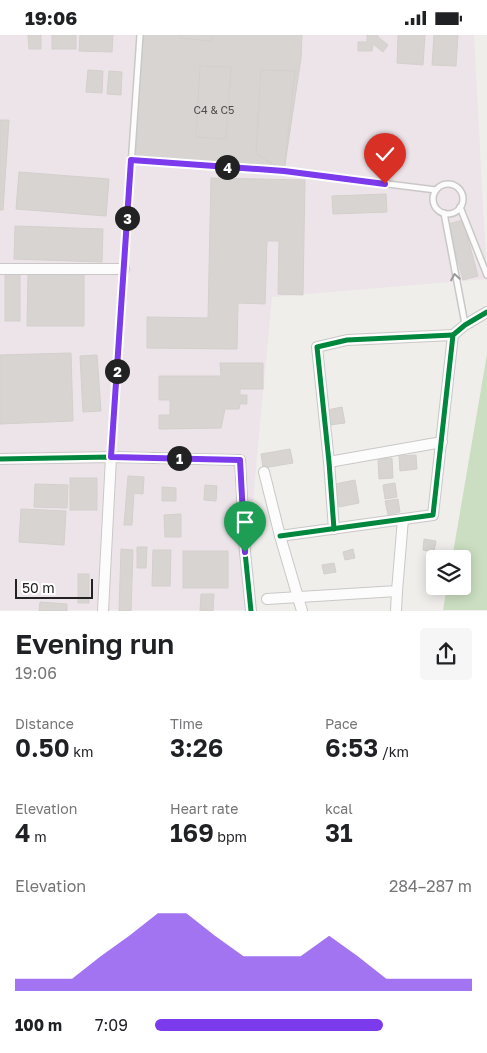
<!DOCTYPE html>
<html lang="en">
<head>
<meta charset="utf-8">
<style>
	body { margin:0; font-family:"Golos Text",sans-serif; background:#f6f6f6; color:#202124; height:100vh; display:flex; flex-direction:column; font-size:19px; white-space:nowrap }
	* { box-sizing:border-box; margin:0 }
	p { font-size:16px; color:#757577 }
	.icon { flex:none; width:28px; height:28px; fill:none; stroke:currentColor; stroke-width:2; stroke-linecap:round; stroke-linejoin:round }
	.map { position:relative; height:576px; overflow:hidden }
	.drawer { display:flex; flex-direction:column; background:#fff; flex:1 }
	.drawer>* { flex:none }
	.tools { position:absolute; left:426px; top:515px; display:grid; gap:10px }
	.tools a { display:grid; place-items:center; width:45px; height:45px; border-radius:5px; background:#fff; box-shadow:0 2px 12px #0003; font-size:25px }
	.scale { position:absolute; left:15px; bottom:12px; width:78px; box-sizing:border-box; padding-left:5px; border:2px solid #222; border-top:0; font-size:14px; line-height:18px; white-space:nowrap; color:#222; -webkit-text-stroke:4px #fff; paint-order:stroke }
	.pin { position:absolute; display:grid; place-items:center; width:42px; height:42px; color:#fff; margin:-51px -21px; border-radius:50% 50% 50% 0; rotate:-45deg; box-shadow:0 0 5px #0007 }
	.pin .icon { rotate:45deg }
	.km { position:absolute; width:25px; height:25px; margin:-12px; border-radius:50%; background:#222; color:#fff; font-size:14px; line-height:25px; text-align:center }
	.round { display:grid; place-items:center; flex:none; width:52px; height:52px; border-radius:5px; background:#f6f6f6 }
	.overview { display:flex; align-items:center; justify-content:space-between; height:85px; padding:0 15px }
	h1 { font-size:28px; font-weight:600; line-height:38px }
	.metrics { display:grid; grid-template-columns:repeat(3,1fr); gap:8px; height:85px; padding:5px 15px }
	.metrics div { display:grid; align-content:center }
	.metrics b { font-size:25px; font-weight:600 }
	.metrics small { font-size:14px; font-weight:400 }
	.metrics p { font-size:14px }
	.chart { height:140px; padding:10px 15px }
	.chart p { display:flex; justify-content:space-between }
	.chart svg { width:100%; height:90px; margin-top:5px; fill:#7c3aed; opacity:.7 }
	ul { padding:0 15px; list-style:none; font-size:16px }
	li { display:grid; grid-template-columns:80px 60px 1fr; align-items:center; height:38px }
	li i { height:12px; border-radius:6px; background:#7c3aed }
	.status { display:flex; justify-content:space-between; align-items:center; height:35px; padding:0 25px; background:#fff; direction:ltr }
	.status svg { height:14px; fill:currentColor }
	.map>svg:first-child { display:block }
	.industrial { fill:#ede4e9 }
	.forest { fill:#cbdec1 }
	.building { fill:#d7d4d2; stroke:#d3d0cc }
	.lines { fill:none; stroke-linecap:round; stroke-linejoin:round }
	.service-casing { stroke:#c9c8c7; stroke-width:8 }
	.minor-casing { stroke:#c9c8c7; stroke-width:12 }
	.service { stroke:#fdfcfc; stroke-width:5 }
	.minor { stroke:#fdfcfc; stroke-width:10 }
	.cycleway-casing { stroke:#fff; stroke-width:8 }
	.cycleway { stroke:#00873e; stroke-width:5 }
	.oneway { stroke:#9a9a9a }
	.route-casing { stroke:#fff; stroke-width:10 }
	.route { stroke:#7c3aed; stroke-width:6 }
	.labels { text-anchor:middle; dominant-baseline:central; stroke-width:4; stroke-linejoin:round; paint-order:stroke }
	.number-label { font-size:11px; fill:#4f4e4e }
</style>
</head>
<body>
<div class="status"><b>19:06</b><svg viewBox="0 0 49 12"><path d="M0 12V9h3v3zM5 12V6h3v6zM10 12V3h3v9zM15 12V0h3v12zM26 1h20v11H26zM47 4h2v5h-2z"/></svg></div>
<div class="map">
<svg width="487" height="576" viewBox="0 0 487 576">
	<rect width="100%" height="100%" fill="#f0eeeb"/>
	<polygon class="industrial" points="0,0 474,0 487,244 272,262 250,498 254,575 0,575"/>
	<polygon class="forest" points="487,319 487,575 443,575 447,551 462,551 462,524 452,524"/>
	<g class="building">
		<polygon points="28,0 41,0 41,14 29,14"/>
		<rect x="52" y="0" width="24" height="14"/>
		<polygon points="80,0 113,0 112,17 79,16"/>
		<polygon points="140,0 302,0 301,23 284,136 131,125"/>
		<polygon points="179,0 212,0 211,6 179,3"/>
		<polygon points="367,0 378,0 378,2 388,10 383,17 373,9 372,16 358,16 358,7 367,7"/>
		<polygon points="398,0 425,0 423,30 397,28"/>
		<polygon points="434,0 458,0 456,31 432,30"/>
		<polygon points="200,31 231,32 226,104 196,102"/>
		<polygon points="88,35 103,36 102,58 86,57"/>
		<polygon points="261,35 295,36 284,136 256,119"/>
		<polygon points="109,36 122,37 121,60 107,59"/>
		<polygon points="0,85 9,85 3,175 0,175"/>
		<polygon points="19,137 109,144 106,181 16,174"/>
		<polygon points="211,143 305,145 303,260 278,259 279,206 267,206 265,269 238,268 237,314 147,313 147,282 208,283"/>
		<polygon points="386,159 387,177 333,179 332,161"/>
		<polygon points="463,185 478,241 463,245 448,189"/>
		<polygon points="15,191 103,194 102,227 14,224"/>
		<rect x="5" y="239" width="15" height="47"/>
		<polygon points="28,239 84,240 84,291 27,291"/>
		<polygon points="71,318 73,386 0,389 0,320"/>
		<polygon points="97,320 101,376 83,377 80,321"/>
		<polygon points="220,328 263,328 263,354 240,354 240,360 247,360 247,369 240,369 239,374 225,374 221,393 159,394 159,380 170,380 170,365 159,365 159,341 221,341"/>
		<polygon points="342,372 345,388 330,390 327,375"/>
		<polygon points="290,414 293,428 263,433 261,419"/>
		<polygon points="416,420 417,434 400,436 399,421"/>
		<polygon points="392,423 393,443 379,444 378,424"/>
		<polygon points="128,441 144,442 143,459 134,458 132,490 124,490"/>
		<rect x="70" y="443" width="27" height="32"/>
		<polygon points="355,445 359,468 339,472 335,449"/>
		<polygon points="395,448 397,462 385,464 383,450"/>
		<polygon points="35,449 68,450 67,473 34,472"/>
		<polygon points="205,450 217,451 216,466 204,465"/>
		<polygon points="162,452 176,453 176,466 162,466"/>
		<polygon points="398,464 400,477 388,480 385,466"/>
		<polygon points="21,474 66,476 64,510 19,507"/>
		<polygon points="181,479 181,502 165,502 164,480"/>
		<polygon points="424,504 436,506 434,517 423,515"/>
		<polygon points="137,512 147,512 146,533 137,533"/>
		<polygon points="121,514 133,515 131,576 119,576"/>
		<polygon points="353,514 355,523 345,525 343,517"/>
		<polygon points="153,515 171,515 170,551 152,551"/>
		<rect x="183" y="516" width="45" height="37"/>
		<polygon points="334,528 336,537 324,539 322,530"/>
		<rect x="78" y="539" width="11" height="29"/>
		<polygon points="201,559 214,559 213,576 200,576"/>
		<polygon points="40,567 67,569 67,576 39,576"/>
	</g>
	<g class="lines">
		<g class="service-casing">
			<g id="service">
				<polyline points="131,125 284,136 436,155"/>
				<circle cx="448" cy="164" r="15"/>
				<polyline points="460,172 487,240"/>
				<polyline points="444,178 465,289"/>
				<polyline points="111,422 140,0"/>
			</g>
		</g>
		<g class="minor-casing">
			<g id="minor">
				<polyline points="0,234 124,234"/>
				<polyline points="0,424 111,422 240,425 245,517 251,576"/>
				<polyline points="329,427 442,407"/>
				<polyline points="264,437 280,501 302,576"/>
				<polyline points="334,494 329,427 317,312 347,305 453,300"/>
				<polyline points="280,501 433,480 453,300 465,290 487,277"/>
				<polyline points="267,564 397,556 403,484"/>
				<polyline points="103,576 111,422"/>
				<polyline points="396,576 397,556"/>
			</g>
		</g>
		<use href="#service" class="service"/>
		<use href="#minor" class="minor"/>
		<g class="cycleway-casing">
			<g id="cycleway">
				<polyline points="0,424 111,422 240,425 245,517 251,576"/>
				<polyline points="334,494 329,427 317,312 347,305 453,300"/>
				<polyline points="280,501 433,480 453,300 465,290 487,277"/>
			</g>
		</g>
		<use href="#cycleway" class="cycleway"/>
	</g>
	<defs><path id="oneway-chevron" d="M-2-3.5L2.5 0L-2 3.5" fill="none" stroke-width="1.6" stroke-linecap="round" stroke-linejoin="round" transform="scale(1.25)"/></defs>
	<use class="oneway" href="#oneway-chevron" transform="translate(455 242) rotate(-100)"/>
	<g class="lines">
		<g class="route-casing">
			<polyline id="route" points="245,517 240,425 111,422 131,125 284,136 385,149"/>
		</g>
		<use href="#route" class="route"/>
	</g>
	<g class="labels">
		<g class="number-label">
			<text x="214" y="74">C4 &amp; C5</text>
		</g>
	</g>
</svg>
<div class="tools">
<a><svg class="icon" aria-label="layers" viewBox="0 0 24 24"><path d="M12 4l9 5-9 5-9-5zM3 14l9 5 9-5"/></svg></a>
</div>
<div class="scale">50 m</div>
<div class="pin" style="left:245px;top:517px;background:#1e9e55"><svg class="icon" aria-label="arrive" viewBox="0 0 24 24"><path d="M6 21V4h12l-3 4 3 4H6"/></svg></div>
<div class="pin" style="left:385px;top:149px;background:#d93025"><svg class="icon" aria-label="check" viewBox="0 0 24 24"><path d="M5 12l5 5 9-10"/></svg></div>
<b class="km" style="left:179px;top:423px">1</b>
<b class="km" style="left:117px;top:336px">2</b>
<b class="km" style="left:127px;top:183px">3</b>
<b class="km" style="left:227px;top:132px">4</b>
</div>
<section class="drawer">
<div class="overview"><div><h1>Evening run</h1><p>19:06</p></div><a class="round"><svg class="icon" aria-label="share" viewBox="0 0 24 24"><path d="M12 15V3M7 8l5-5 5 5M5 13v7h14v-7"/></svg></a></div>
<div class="metrics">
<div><p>Distance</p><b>0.50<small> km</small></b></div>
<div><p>Time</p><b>3:26</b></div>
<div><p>Pace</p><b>6:53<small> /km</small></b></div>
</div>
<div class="metrics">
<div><p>Elevation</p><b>4<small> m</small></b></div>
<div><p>Heart rate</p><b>169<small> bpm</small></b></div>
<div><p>kcal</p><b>31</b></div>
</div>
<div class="chart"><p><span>Elevation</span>284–287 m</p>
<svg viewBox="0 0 160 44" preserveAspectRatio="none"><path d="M0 44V38L10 38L20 38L30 27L40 17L50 6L60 6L70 17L80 27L90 27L100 27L110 17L120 27L130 38L140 38L150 38L160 38V44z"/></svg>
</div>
<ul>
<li><b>100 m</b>7:09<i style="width:72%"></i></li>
</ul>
</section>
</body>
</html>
